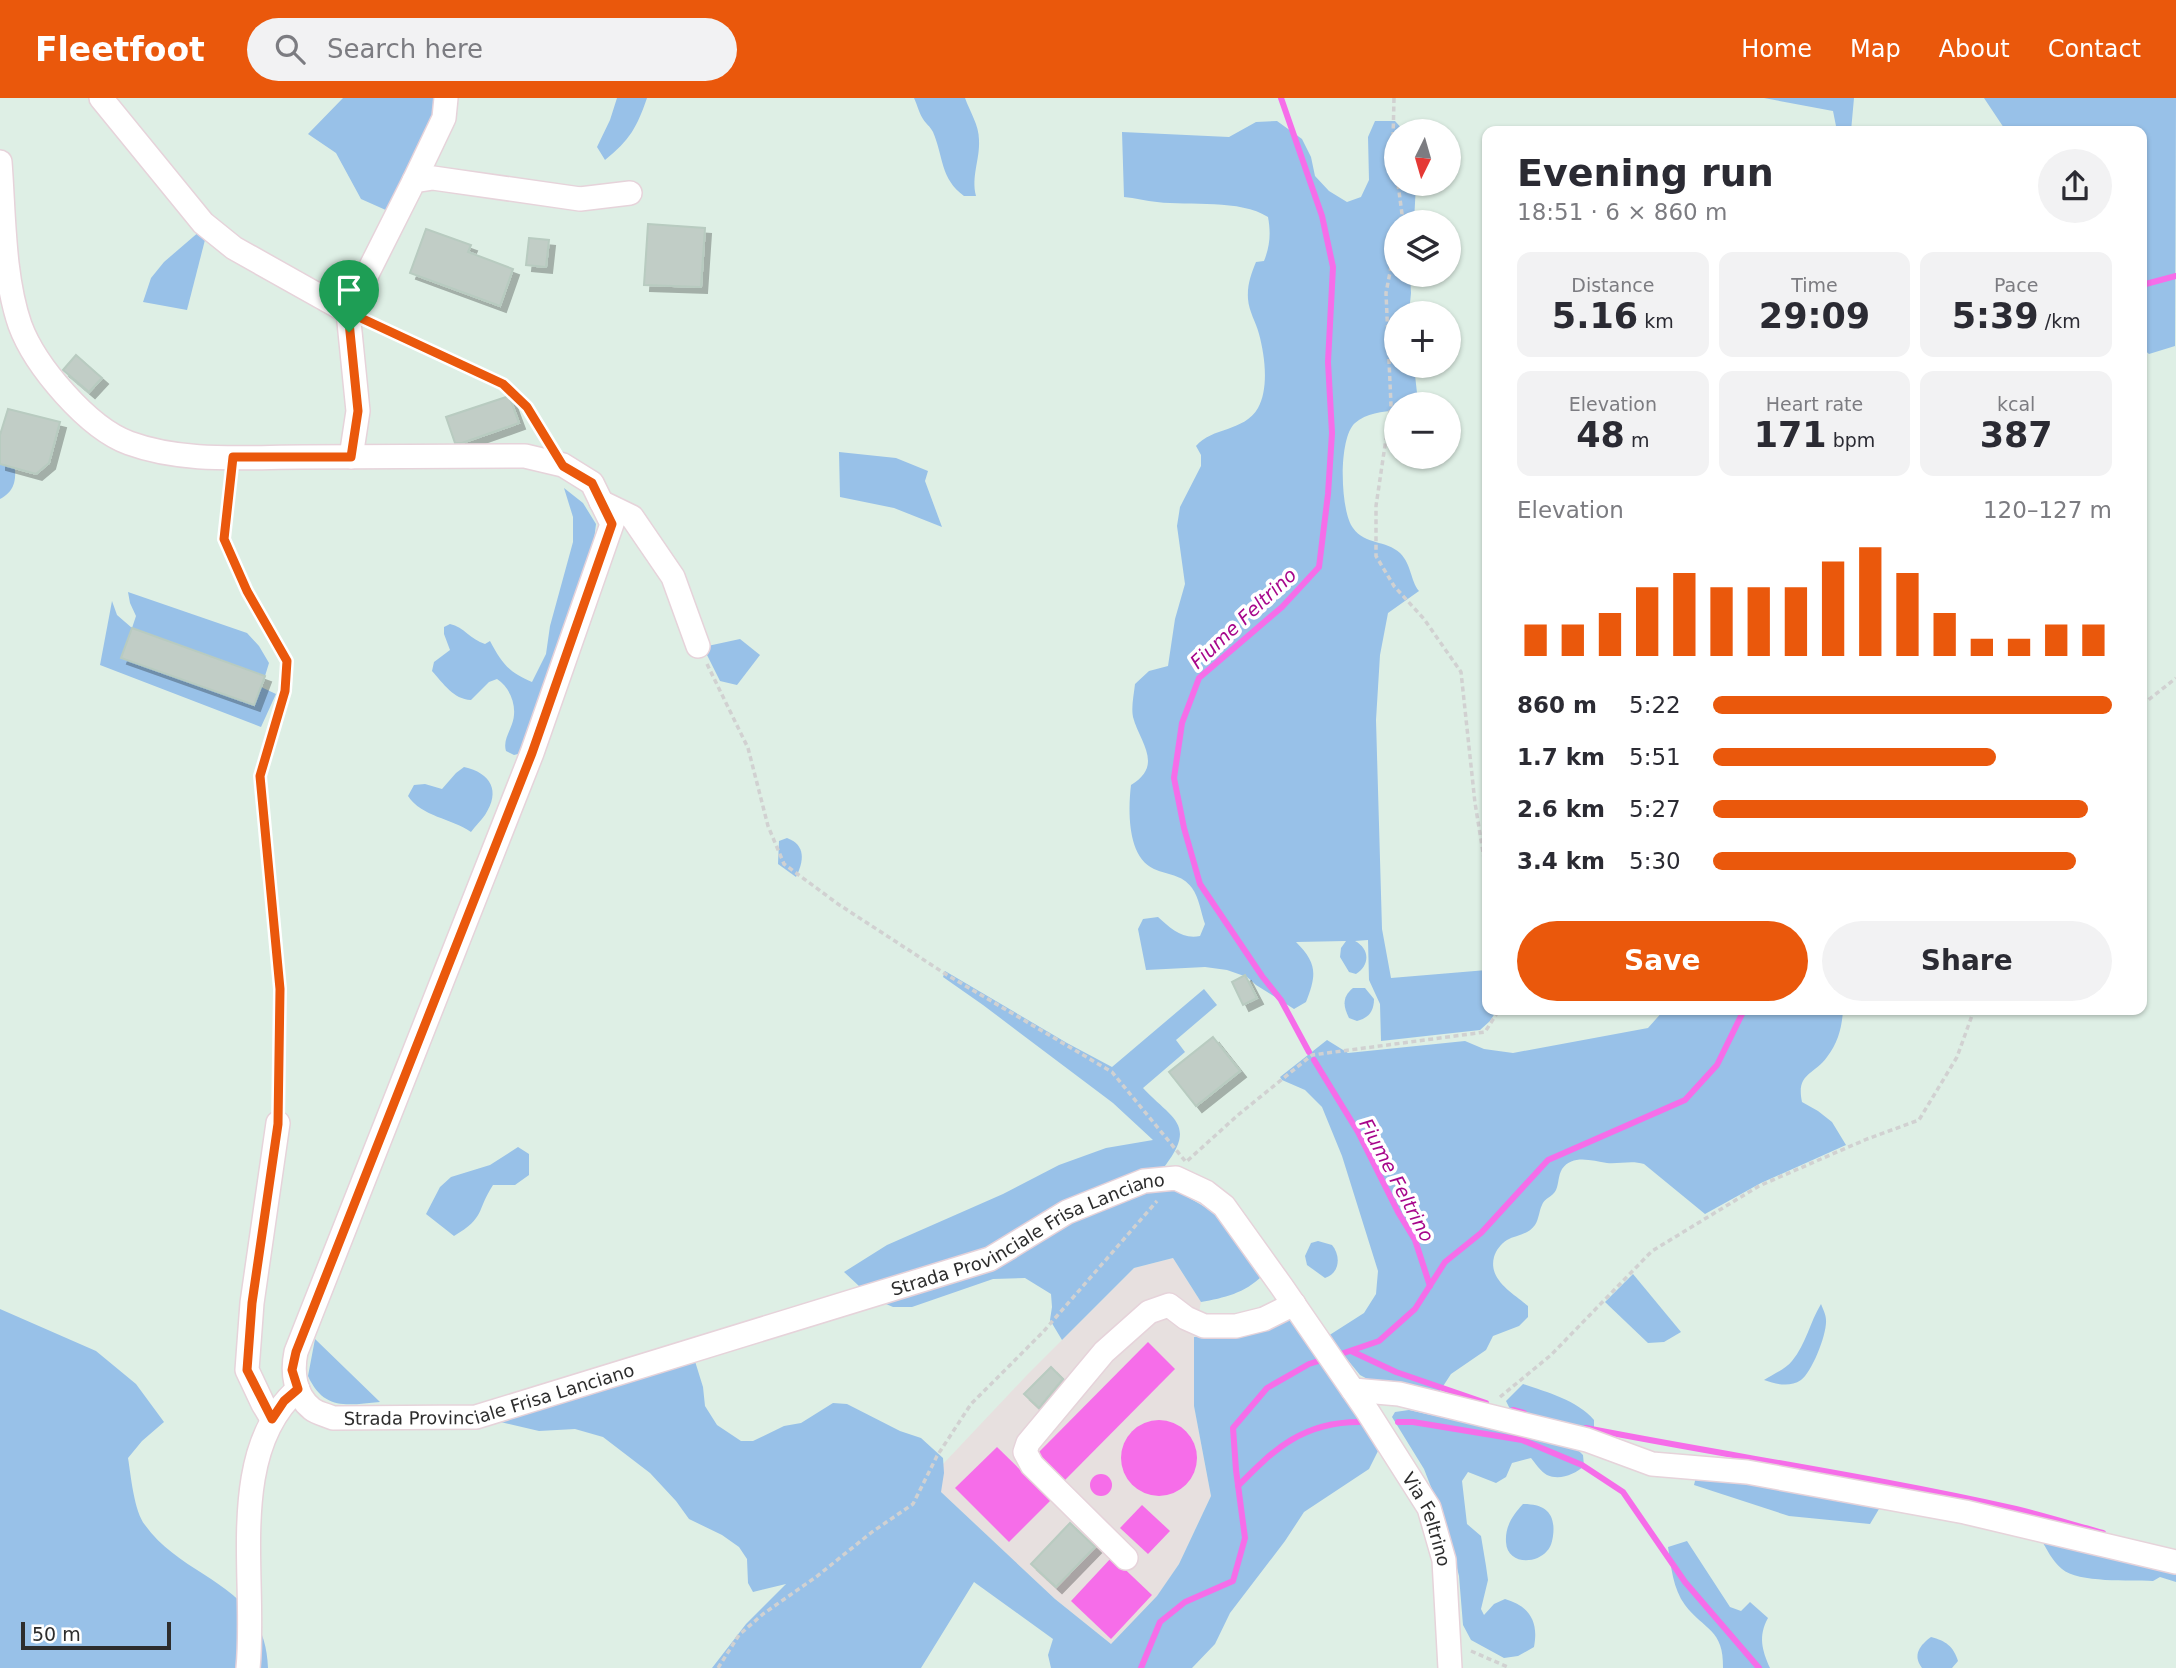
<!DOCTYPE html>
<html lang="en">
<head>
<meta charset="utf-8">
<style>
	body { margin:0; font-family:"DejaVu Sans",sans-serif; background:#f2f2f3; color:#2b2b33; height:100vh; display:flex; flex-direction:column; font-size:26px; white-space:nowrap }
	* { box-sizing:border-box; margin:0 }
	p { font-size:23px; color:#7c7c81 }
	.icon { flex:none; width:38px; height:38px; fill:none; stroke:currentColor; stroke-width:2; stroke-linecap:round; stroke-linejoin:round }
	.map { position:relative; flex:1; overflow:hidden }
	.sheet { position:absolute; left:1482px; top:28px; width:665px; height:889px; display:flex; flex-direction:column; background:#fff; border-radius:14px; box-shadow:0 2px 5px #0004 }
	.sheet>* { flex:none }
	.needle { width:46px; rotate:185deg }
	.buttons { position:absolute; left:1384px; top:21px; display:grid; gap:14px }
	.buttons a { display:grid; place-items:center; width:77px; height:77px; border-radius:50%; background:#fff; box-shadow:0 2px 5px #0004; font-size:35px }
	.scale { position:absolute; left:21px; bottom:18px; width:150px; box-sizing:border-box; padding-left:7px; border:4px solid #2d2d2d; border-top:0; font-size:19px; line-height:24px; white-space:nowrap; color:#2d2d2d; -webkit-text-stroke:5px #fff; paint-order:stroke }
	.pin { position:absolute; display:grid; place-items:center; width:60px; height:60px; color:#fff; margin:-72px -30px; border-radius:50% 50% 50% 0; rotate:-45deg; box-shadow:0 0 7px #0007 }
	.pin .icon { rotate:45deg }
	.round { display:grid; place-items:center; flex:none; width:74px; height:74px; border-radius:37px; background:#f2f2f3 }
	.summary { display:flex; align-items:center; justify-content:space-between; height:119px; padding:0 35px }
	h1 { font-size:38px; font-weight:700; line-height:52px }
	.stats { display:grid; grid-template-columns:repeat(3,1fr); gap:10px; height:119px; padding:7px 35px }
	.stats div { display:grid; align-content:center; border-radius:14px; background:#f2f2f3; text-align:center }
	.stats b { font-size:35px; font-weight:700 }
	.stats small { font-size:19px; font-weight:400 }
	.stats p { font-size:19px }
	.chart { height:196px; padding:14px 35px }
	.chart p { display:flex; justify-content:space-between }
	.chart svg { width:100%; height:126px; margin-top:7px; stroke:#ea580c; stroke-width:6 }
	.action { display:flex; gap:14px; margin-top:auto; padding:14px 35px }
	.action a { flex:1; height:80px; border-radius:42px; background:#ea580c; color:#fff; font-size:28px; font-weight:700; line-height:80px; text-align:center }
	.action a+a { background:#f2f2f3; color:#2b2b33 }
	ul { padding:0 35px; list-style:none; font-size:23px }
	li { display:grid; grid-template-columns:112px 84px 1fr; align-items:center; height:52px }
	li i { height:18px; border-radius:9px; background:#ea580c }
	header { display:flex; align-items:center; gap:42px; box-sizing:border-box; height:98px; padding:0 35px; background:#ea580c; color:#fff }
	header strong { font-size:33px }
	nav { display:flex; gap:38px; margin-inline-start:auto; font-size:24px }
	.search { width:490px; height:63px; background:#f2f2f3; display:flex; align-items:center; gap:18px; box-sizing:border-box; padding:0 24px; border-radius:38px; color:#7c7c81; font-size:26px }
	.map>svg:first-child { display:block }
	.industrial { fill:#e7e0df }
	.green { fill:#98c1e8 }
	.water { fill:#f66de9 }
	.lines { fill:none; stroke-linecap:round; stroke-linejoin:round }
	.stream { stroke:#f66de9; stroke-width:6 }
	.building { fill:#c1cdc6; stroke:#b8cbc0; stroke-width:2; filter:url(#shadow) }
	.minor-casing { stroke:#e6d3da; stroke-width:26 }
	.path { stroke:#d1d1d1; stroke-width:3.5; stroke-dasharray:5 3.5; stroke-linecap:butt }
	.minor { stroke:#fff; stroke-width:23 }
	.route-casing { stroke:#fff; stroke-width:14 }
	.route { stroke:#ea580c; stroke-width:9 }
	.labels { text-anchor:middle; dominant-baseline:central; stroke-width:7; stroke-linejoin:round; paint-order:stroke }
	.street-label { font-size:18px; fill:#2d2d2d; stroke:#fff }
	.water-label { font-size:19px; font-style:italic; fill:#a7068b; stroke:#fff }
</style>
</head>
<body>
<header>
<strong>Fleetfoot</strong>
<div class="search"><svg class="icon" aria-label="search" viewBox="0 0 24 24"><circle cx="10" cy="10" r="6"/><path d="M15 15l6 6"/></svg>Search here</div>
<nav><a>Home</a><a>Map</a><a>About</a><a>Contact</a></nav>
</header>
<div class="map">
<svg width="2176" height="1570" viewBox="0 0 2176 1570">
	<defs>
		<filter id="shadow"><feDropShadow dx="6" dy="6" stdDeviation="0" flood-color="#0004"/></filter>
	</defs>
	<rect width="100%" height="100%" fill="#deefe5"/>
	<polygon class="industrial" points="1173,1160 1201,1204 1194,1239 1194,1308 1211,1398 1179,1466 1157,1499 1111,1546 1055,1501 928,1382 1027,1277 1134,1170"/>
	<g class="green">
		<polygon points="343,0 442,0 388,113 361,101 336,55 308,36"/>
		<path d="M617 0H647C637 29 630 42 605 62L597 49 610 22Z"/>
		<path d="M914 0H965C970 14 979 27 979 42 980 62 971 78 976 98H964C940 80 944 60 933 34 930 28 926 26 923 21 919 15 917 6 914 0Z"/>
		<polygon points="1764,0 1854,0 1851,33 1837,33 1833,13"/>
		<polygon points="1984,0 2176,0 2175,248 2149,256 2142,250 2142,33 2006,33"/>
		<path d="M1277 23 1302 41 1311 59 1315 78 1329 93 1347 104 1361 99 1369 82 1368 39 1375 23H1395L1404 33H1396V86H1416L1414 124H1396V177H1410L1411 195 1409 215H1396V268H1414L1417 295 1407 306H1396V312C1383 314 1366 315 1355 325 1338 340 1340 413 1353 430 1365 447 1386 442 1400 455 1412 467 1410 482 1419 493L1388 515 1380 557 1376 622 1382 831 1391 880 1487 872 1488 912H1497L1490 923 1480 932 1381 943 1380 906 1369 882 1368 842 1355 843C1370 851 1370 867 1356 876L1349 874 1340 859 1341 850 1346 843 1296 844C1317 865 1317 876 1306 904L1294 911 1256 887 1247 879 1227 872 1205 869 1146 872 1138 831 1143 821 1158 819C1170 830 1183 842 1200 838L1205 826C1201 815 1199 799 1192 790 1182 776 1167 777 1154 771 1127 759 1128 712 1131 687 1164 667 1140 645 1133 619 1131 609 1134 596 1135 586L1149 573 1168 568 1175 521 1185 486 1177 428 1180 409 1201 368V357L1196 348C1212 329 1244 334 1258 310 1269 290 1265 258 1259 236 1256 224 1249 214 1248 201 1247 187 1251 176 1256 164L1264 163C1270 148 1271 135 1268 119 1240 101 1190 108 1157 104 1146 103 1135 100 1124 99L1122 34 1229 39 1256 24Z"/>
		<polygon points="200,133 206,138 187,212 143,204 151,180 164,164"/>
		<polygon points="839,354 896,360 928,373 925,383 942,429 894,410 840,399"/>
		<path d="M0 366 15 370C16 385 13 394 0 401Z"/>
		<path d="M564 390 583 405 596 426 593 450 522 655 514 657 506 653C503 643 509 635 512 626 518 610 511 590 497 581L489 584 471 602C453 601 444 586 432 573L434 564 450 552 444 536V529L450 526C464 529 471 542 485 546L490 543C502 565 508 574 532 584L546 556 550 528 573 444V419Z"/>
		<polygon points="128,494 247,535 259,548 269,565 265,578 132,530 122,559 254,607 261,589 276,596 261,629 100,567 112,503 117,517 132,530 136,518 130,505"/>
		<polygon points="740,541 760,557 737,587 720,583 703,549"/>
		<path d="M464 669C491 675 501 693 485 717 481 723 475 728 471 734 451 720 422 719 408 698L414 687 425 686 442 691 456 675Z"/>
		<path d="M787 740C806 747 804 763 796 779L778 766 779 743Z"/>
		<path d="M945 873 1067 945 1112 969 1204 891 1217 907 1176 942 1185 954 1143 990C1172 1021 1197 1026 1165 1068L975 1154 868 1189 859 1188 844 1174 887 1147 1003 1096 1059 1067 1106 1050 1153 1042 1113 1005 983 907 943 879Z"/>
		<path d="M1353 890H1365L1374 901C1374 914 1368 920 1357 923L1349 920C1343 908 1342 899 1353 890Z"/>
		<path d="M1664 912H1843C1842 929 1838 945 1827 959 1813 978 1796 975 1802 1004L1818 1013 1832 1024 1846 1047 1761 1085 1705 1116 1644 1066C1632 1062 1620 1066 1607 1065 1592 1063 1573 1056 1562 1071 1558 1078 1559 1085 1556 1092 1553 1099 1544 1100 1542 1107 1539 1113 1539 1121 1535 1127 1528 1137 1516 1137 1507 1142 1501 1146 1496 1152 1494 1159 1488 1182 1513 1195 1528 1208V1219L1519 1228 1493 1238 1486 1252 1451 1276 1438 1296 1375 1285 1360 1277 1328 1238 1364 1215 1376 1196 1378 1173 1342 1058 1322 1009 1305 992 1282 982 1280 979 1327 942 1348 955 1465 943 1484 951 1513 955 1648 930Z"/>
		<path d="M518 1049 529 1056V1077L515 1087H493C476 1113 486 1119 454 1138L426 1116 440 1089 451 1079 490 1067Z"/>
		<path d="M1170 1089 1212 1113 1262 1178C1245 1195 1224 1200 1201 1204L1173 1160 1134 1170 1062 1242 1050 1222 1052 1209 1051 1196 1025 1180 993 1181 912 1209H893L872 1200 1136 1091Z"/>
		<path d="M1318 1143 1332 1147C1341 1158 1340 1175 1325 1180L1307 1167 1305 1158 1311 1145Z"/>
		<polygon points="1633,1176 1681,1234 1664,1244 1648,1245 1605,1204"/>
		<path d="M1821 1206C1823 1211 1826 1217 1826 1222 1827 1236 1812 1274 1801 1282 1789 1290 1776 1286 1764 1282 1773 1276 1786 1271 1792 1263 1806 1246 1810 1224 1821 1206Z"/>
		<path d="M0 1211 96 1253 136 1286 164 1324 142 1343 128 1360C131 1378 134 1413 145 1427 186 1484 265 1484 268 1570H0Z"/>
		<polygon points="1290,1216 1380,1349 1369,1371 1304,1414 1285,1443 1230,1515 1215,1546 1192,1570 1051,1570 1048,1557 1053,1541 974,1484 921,1570 712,1570 746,1526 786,1486 753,1494 748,1485 747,1461 739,1449 722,1437 689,1421 676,1403 650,1375 603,1339 575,1331 539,1333 496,1323 694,1260 703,1289 705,1308 717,1327 741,1343 753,1343 784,1328 801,1325 833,1305 847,1306 900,1333 921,1340 943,1360 944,1375 941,1394 1055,1501 1111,1546 1157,1498 1179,1466 1211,1398 1194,1308 1194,1239 1254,1232"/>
		<path d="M315 1241 380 1304C347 1307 324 1313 308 1278Z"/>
		<path d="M1523 1286C1546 1294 1577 1302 1594 1322V1337L1511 1313 1506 1303Z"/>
		<path d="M1409 1312 1576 1350 1583 1357 1584 1368C1575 1376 1560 1383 1547 1377 1541 1374 1535 1365 1531 1360L1512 1365 1506 1379 1496 1385 1468 1374 1462 1383 1467 1426 1481 1438 1486 1468 1488 1482 1481 1511 1484 1517 1494 1506 1505 1501C1529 1508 1539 1523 1534 1549L1518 1558 1504 1560 1471 1542 1463 1527 1459 1478 1447 1430 1424 1371 1392 1319 1395 1314Z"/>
		<polygon points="1707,1376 1882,1406 1870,1426 1789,1418 1694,1387 1696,1379"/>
		<path d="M1523 1406C1545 1406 1556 1415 1553 1438 1552 1444 1551 1449 1547 1453 1535 1467 1507 1466 1506 1444 1505 1428 1513 1417 1523 1406Z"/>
		<path d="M2040 1440 2176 1474V1484L2160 1479 2153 1483C2131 1482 2078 1485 2062 1471 2052 1463 2047 1451 2040 1440Z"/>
		<path d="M1687 1443 1730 1509 1741 1513 1750 1504 1768 1520C1758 1538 1762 1552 1770 1570H1723C1724 1531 1704 1532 1685 1507 1673 1491 1671 1468 1668 1449Z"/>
		<path d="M1931 1539C1946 1543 1953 1548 1958 1563L1952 1570H1922C1912 1557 1920 1547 1931 1539Z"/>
	</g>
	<g class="water">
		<polygon points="1148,1244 1175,1271 1065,1382 1038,1355"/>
		<circle cx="1159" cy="1360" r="38"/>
		<polygon points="997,1349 1051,1402 1009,1444 955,1390"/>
		<circle cx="1101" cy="1387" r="11"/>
		<polygon points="1142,1407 1170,1433 1148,1456 1120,1430"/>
		<polygon points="1112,1459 1152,1497 1111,1541 1071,1503"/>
	</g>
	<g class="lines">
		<g class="stream">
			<polyline points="1281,0 1322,118 1333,169 1328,264 1332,335 1328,396 1319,469 1282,509 1199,580 1182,625 1174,680 1184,730 1200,786 1262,878 1281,902 1309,954"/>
			<polyline points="2142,187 2176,178"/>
			<polyline points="1314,962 1358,1034 1398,1114 1415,1142 1430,1188"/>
			<polyline points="1351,1253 1396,1274 1486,1305"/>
			<polyline points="1335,1258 1379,1243 1415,1211 1445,1164 1481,1135 1548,1062 1685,1002 1717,967 1744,912"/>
			<polyline points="1513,1312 1524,1315"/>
			<polyline points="1398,1324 1413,1324 1522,1342 1582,1367 1623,1394 1685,1484 1759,1570"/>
			<path d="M1586 1330C1729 1358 1874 1379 2016 1411 2045 1418 2074 1427 2103 1435"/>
			<path d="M1238 1388C1274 1351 1303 1324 1359 1324"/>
			<polyline points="1141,1570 1160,1524 1185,1504 1233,1483 1245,1440 1236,1372 1233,1330 1267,1290 1309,1266 1325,1261"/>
		</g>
	</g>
	<g class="building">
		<polygon points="648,126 705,130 701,189 644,187"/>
		<polygon points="426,131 471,147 468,154 513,171 500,208 410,175"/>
		<polygon points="529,140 549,142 546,169 526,167"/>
		<polygon points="76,257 102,280 89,294 63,272"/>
		<polygon points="509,298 519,325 462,345 455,345 446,319"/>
		<polygon points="8,311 60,324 49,365 36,376 0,366 0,337"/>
		<polygon points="132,530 265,578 254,607 121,560"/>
		<polygon points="1245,877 1257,900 1243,907 1232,884"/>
		<polygon points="1213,939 1240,973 1196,1008 1169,974"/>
		<polygon points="1051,1269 1063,1281 1039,1310 1024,1296"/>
		<polygon points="1070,1425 1095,1449 1056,1489 1031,1466"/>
	</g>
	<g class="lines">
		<g class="minor-casing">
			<g id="minor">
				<polyline points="101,0 203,125 234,150 348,214"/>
				<path id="s1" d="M0 64C4 115 3 178 20 227 35 268 88 330 129 345 183 365 246 359 302 359 377 359 451 359 525 358L563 367 592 385 612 426 532 655 296 1254C292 1273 294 1297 312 1311 317 1315 326 1317 333 1320L476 1319 990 1161 1067 1114 1144 1083 1176 1080 1206 1094 1224 1108 1282 1189 1368 1314 1429 1410 1444 1462 1450 1570"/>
				<polyline points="414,83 444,20 446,0"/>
				<polyline points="351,359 358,313 348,214 414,83 433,80 580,101 630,95"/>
				<polyline points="601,404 632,419 673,479 698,548"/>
				<polyline points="1353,1292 1399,1296 1587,1342 1652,1366 1747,1374 1965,1414 2176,1464"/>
				<polyline points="272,1321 263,1306 247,1272 252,1205 278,1025"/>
				<polyline points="1126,1460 1032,1367 1025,1354 1028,1345 1104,1254 1149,1214 1169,1207 1186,1220 1204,1228 1236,1228 1264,1221 1294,1206"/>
				<path d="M248 1570C257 1483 225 1355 298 1291"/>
			</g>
		</g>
		<g class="path">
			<polyline points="1394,0 1393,42 1396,74"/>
			<polyline points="1398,86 1402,116 1400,124"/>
			<polyline points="1396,143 1386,195 1391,307 1376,408 1376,458 1394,488 1424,521 1461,574 1475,705 1488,785"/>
			<polyline points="369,224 503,286 527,309 547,342"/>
			<polyline points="231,379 224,441 247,493 287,563 285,593 260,679 280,891 279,1005"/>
			<polyline points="707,566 748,650 768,728 784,766 838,806 947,877 1112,974 1186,1064 1238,1017 1312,957 1485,934 1499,912"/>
			<polyline points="2142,607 2176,580"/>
			<polyline points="1500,1299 1551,1257 1652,1153 1759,1088 1867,1041 1919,1022 1957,959 1974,912"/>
			<polyline points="1471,1553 1510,1570"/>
			<polyline points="718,1570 739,1537 763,1516 816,1479 872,1434 913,1406 937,1358 971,1306 1043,1234 1157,1103"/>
		</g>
		<use href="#minor" class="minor"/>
	</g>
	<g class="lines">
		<g class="route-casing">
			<polygon id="route" points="348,214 503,286 527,309 563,368 592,385 612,426 532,655 296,1254 292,1272 298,1291 284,1303 272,1321 247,1272 252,1205 278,1026 280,891 260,678 285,593 287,563 247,493 224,441 233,359 351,359 358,313"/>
		</g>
		<use href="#route" class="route"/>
	</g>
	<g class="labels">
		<g class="street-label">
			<text stroke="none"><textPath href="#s1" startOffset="2543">Strada Provinciale Frisa Lanciano</textPath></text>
			<text stroke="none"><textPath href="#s1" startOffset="1976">Strada Provinciale Frisa Lanciano</textPath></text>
			<text stroke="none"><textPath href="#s1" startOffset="3134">Via Feltrino</textPath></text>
		</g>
		<g class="water-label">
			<text transform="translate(1243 520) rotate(-43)">Fiume Feltrino</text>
			<text transform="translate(1397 1082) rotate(62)">Fiume Feltrino</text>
		</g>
	</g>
</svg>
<div class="buttons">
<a><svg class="needle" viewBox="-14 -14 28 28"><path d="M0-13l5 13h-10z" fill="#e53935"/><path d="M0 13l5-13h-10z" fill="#7c7c81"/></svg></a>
<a><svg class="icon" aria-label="layers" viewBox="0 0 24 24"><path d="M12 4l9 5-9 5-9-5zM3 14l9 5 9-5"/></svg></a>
<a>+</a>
<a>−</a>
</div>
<div class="scale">50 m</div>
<div class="pin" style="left:349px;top:234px;background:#1e9e55"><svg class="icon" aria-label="arrive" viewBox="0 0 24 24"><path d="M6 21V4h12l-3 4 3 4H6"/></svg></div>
<section class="sheet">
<div class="summary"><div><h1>Evening run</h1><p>18:51 · 6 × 860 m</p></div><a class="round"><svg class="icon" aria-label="share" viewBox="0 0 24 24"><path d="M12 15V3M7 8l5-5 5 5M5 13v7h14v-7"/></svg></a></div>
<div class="stats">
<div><p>Distance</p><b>5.16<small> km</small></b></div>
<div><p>Time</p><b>29:09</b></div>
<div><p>Pace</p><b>5:39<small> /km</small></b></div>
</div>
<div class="stats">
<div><p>Elevation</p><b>48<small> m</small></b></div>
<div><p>Heart rate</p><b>171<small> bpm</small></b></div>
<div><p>kcal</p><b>387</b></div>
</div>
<div class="chart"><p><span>Elevation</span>120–127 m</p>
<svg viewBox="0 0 160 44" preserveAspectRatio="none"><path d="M5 44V33M15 44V33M25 44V29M35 44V20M45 44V15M55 44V20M65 44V20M75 44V20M85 44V11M95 44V6M105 44V15M115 44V29M125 44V38M135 44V38M145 44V33M155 44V33"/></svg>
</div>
<ul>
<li><b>860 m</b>5:22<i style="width:100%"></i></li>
<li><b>1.7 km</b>5:51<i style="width:71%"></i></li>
<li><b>2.6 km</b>5:27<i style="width:94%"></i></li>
<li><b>3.4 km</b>5:30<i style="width:91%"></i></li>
</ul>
<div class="action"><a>Save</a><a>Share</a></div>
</section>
</div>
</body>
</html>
